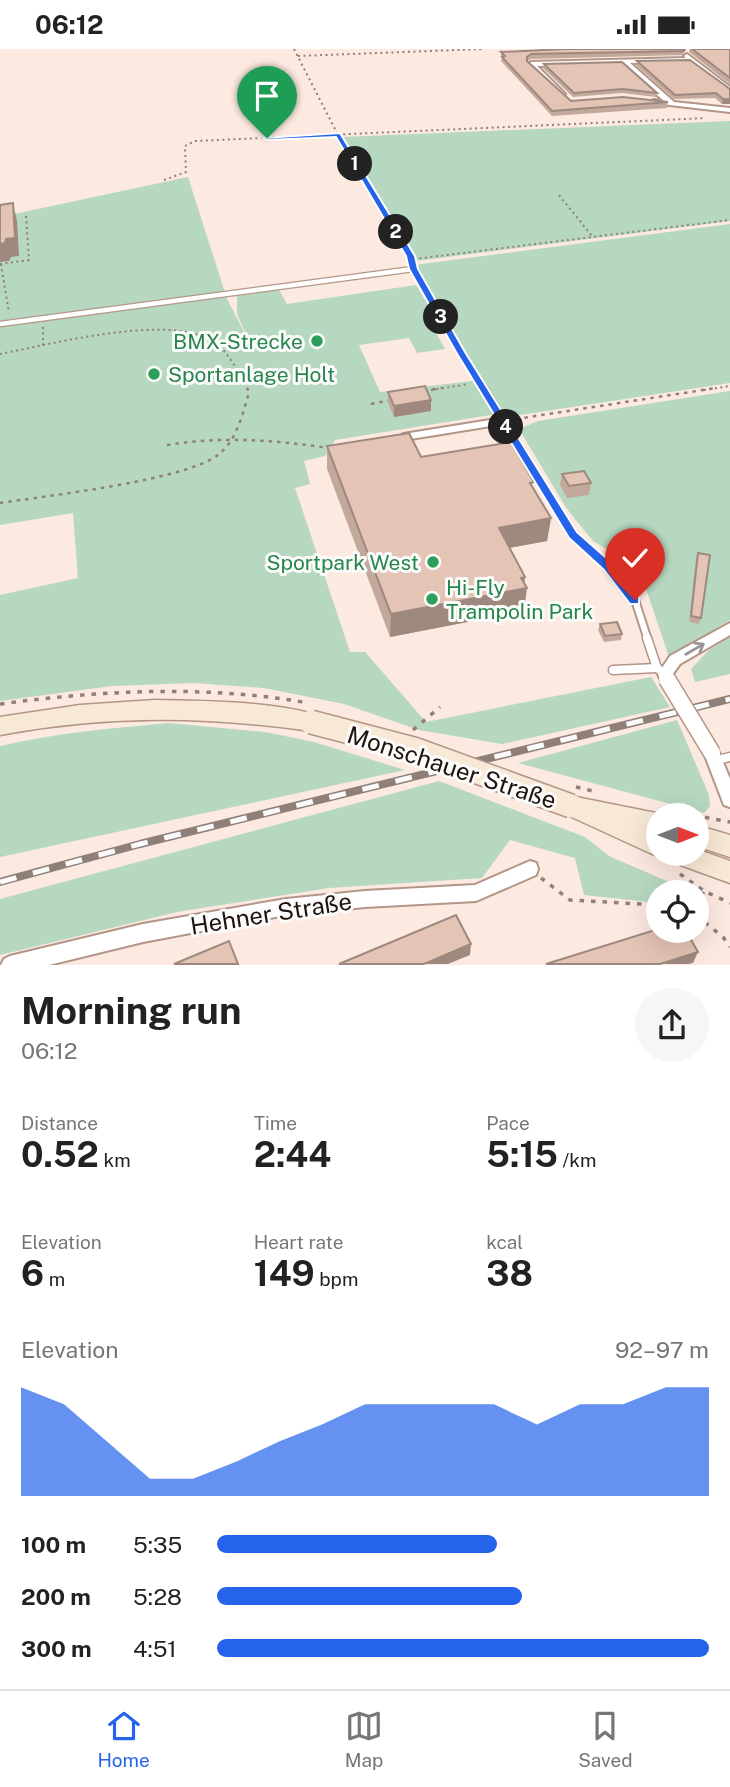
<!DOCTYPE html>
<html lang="en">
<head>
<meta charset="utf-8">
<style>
	body { margin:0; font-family:"Public Sans",sans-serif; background:#f6f6f6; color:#222; height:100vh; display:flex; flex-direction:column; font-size:26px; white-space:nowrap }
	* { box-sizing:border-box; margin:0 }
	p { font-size:23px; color:#767676 }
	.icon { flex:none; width:38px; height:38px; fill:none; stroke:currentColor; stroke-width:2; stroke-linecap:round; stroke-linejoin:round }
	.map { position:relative; height:916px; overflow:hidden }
	.sheet { display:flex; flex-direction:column; background:#fff; flex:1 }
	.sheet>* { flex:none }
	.needle { width:46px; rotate:90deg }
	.tools { position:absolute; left:646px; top:754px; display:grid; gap:14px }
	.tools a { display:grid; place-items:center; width:63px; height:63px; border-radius:50%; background:#fff; box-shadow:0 7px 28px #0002; font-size:35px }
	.pin { position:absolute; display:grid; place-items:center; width:60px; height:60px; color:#fff; margin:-72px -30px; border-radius:50% 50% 50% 0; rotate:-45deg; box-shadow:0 0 7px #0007 }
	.pin .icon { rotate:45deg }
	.km { position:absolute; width:35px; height:35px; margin:-18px; border-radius:50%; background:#222; color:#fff; font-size:19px; line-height:35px; text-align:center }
	.round { display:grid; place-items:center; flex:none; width:74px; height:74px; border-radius:37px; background:#f6f6f6 }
	.headline { display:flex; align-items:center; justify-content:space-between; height:119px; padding:0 21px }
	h1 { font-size:38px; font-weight:700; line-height:52px }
	.metrics { display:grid; grid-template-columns:repeat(3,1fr); gap:10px; height:119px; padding:7px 21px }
	.metrics div { display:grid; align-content:center }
	.metrics b { font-size:35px; font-weight:700 }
	.metrics small { font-size:19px; font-weight:400 }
	.metrics p { font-size:19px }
	.chart { height:196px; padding:14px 21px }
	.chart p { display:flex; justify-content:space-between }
	.chart svg { width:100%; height:126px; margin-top:7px; fill:#2563eb; opacity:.7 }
	ul { padding:0 21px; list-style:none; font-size:23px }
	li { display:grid; grid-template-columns:112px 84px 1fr; align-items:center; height:52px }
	li i { height:18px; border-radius:9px; background:#2563eb }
	.status { display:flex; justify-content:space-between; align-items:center; height:49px; padding:0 35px; background:#fff; direction:ltr }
	.status svg { height:19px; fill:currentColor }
	.tabs { display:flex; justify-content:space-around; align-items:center; height:98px; border-top:2px solid #e0e0e0; background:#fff; font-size:19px; color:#767676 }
	.tabs a { display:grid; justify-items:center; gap:4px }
	.tabs .on { color:#2563eb }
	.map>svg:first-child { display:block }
	.green { fill:#b6d7c0 }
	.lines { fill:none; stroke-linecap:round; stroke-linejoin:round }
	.service-far2-casing { stroke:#b39688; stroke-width:7 }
	.service-far1-casing { stroke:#b39688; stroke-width:10 }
	.service-casing { stroke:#b39688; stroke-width:11 }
	.minor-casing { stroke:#b39688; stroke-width:4 }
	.secondary-casing { stroke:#b39688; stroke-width:3 }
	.path-far2 { stroke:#908079; stroke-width:2; stroke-dasharray:2 3.5; stroke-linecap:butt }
	.path-far1 { stroke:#908079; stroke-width:2.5; stroke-dasharray:3.5 5; stroke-linecap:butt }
	.path { stroke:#908079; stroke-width:3.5; stroke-dasharray:4.5 7; stroke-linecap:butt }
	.service-far2 { stroke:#fff; stroke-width:4.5 }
	.service-far1 { stroke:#fff; stroke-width:6 }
	.service { stroke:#fff; stroke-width:8 }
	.minor { fill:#fff; fill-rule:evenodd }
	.secondary { fill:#f8e9d6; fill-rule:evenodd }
	.rail-casing { stroke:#8e7f78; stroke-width:8 }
	.rail { stroke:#fbfbfb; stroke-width:5; stroke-dasharray:17; stroke-linecap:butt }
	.minor-bridge-casing { stroke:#b39688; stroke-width:19; stroke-linecap:butt }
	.secondary-bridge-casing { stroke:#b39688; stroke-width:26; stroke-linecap:butt }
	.minor-bridge { stroke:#fff; stroke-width:16 }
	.secondary-bridge { stroke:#f8e9d6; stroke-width:23 }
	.wall { fill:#c3a99c }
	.shaded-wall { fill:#9f897f }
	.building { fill:#e3c4b5; stroke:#9f897f; stroke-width:2 }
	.oneway { stroke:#9a9593 }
	.route { fill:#2563eb; stroke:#fff; stroke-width:2 }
	.leisure-dot { fill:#2e9e5b; stroke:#fbfbfb; stroke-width:2.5 }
	.labels { text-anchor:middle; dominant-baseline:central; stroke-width:6; stroke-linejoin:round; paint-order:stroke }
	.leisure-label { font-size:21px; fill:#27864d; stroke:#fbfbfb; text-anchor:end }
	.near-street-label { font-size:24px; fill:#1e130e; stroke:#fbfbfb }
</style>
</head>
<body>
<div class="status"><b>06:12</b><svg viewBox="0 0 49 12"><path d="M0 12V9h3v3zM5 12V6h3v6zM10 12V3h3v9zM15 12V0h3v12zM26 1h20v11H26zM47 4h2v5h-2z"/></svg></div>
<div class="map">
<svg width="730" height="916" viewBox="0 0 730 916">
	<rect width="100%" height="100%" fill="#fce9e0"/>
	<g class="green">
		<polygon points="730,72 730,172 416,212 343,88"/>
		<polygon points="188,128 227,250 251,296 237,265 237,247 279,241 287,255 416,236 439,274 431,275 445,300 417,304 409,289 359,296 380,343 480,331 414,216 730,175 730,334 520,366 503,364 335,391 325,407 304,412 310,435 295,439 350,603 365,603 426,673 651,628 670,658 502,695 419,681 344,655 264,639 194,634 112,637 0,652 0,546 78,529 73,464 0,476 0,168"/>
		<polygon points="730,342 730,571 669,608 639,519 593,492 567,460 519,380 538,372"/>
		<polygon points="730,588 730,625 695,633 691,620 709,601"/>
		<polygon points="677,671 709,746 710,757 704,764 518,714"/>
		<path d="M169 674 265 683 314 693 405 721 0 808V697C56 684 112 679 169 674Z"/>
		<polygon points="439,732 585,788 609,807 692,843 658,844 658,854 584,846 575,809 510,791 482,829 329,839 177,863 0,906 0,850"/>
	</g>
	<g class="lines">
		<g class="service-far2-casing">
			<polyline id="service-far2" points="0,275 413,220 484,341"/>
		</g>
		<g class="service-far1-casing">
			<g id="service-far1">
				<polyline points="483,339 573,486 608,518 635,551 648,591"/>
				<polyline points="404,388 503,372"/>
			</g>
		</g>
		<g class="service-casing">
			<g id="service">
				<polyline points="647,589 657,619 665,625"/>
				<polyline points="613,621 657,619"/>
				<polyline points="717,711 730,708"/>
			</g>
		</g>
		<g class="minor-casing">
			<g id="minor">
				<polygon points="687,5 730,38 730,43 690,13 630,14 674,53 730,59 730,63 652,54 650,53 654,51 664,52 622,15 537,17 565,45 562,47 528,15 531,13 686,9 684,7"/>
				<polygon points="730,574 730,586 680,615 672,626 674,630 672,634 667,636 662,634 658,625 670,607"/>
				<polygon points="712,697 717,699 730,730 730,758 724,756 704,704 707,699"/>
				<polygon points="530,812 536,814 538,820 536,826 476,852 365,858 286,866 143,893 49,916 1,916 4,910 10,907 143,875 286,850 365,842 475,836"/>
			</g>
		</g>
		<g class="secondary-casing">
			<g id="secondary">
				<path d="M155 651C201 652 276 652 319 667L322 673 319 679 311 682C203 667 107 666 0 686V668L80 656Z"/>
				<polygon points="571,747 666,766 658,766 658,805 663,805 658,807 650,804 563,764 559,757 563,750"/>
				<polygon points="696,776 730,786 730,808 696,797"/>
				<polygon points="696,800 730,812 730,834 672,813 668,805 696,805"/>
			</g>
		</g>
		<g class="path-far2">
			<polyline points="294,0 338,86 411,210"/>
			<polyline points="298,7 483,0"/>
			<polyline points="164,131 186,123 185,97 195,92 706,69"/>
			<polyline points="559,146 592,187"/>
			<polyline points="414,210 730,171"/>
			<polyline points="0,215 29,211 26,166"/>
			<polyline points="1,215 9,264"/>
			<polyline points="43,278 43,296"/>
			<path d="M0 305C52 295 162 266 209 290 228 300 238 323 248 341"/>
			<polyline points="431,341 469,335"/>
			<polyline points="704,341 730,337"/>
		</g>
		<g class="path-far1">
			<polyline points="424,342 442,339"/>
			<polyline points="371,355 391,351"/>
			<polyline points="516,370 716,339"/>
			<path d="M167 396C222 387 274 391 329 399"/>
			<path d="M0 454C45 447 189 431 219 405 237 391 243 364 249 343L247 339"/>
		</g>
		<g class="path">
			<path d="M0 655C105 641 205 636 309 654"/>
			<polyline points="413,681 440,658"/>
			<polyline points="576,738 597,743"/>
			<polyline points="671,762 730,773"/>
			<polyline points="680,825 704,842 730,854"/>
			<polyline points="541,829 570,851 658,856"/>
			<polyline points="696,857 704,842"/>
			<polyline points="696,866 723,888 730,898"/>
		</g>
		<use href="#service-far2" class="service-far2"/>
		<use href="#service-far1" class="service-far1"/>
		<use href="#service" class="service"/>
		<use href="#minor" class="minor"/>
		<use href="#secondary" class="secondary"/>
		<g class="rail-casing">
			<polyline id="rail" points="0,833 140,795 730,650"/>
		</g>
		<use href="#rail" class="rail"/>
		<g class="minor-bridge-casing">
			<polyline id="minor-bridge" points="667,630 712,704"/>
		</g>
		<g class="secondary-bridge-casing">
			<polyline id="secondary-bridge" points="311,673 414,700 571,757"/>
		</g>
		<use href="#minor-bridge" class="minor-bridge"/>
		<use href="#secondary-bridge" class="secondary-bridge"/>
	</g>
	<g class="wall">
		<polygon points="685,0 683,6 531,10 527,12 571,52 668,53 667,59 552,67 501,12 502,9 501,8 501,3"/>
		<polygon points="690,0 730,0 730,35 689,3"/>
		<polygon points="637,12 730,40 722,55 715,49 674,50 637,17"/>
		<polygon points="544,15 657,44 656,48 622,44 573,48 543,19"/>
		<polygon points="388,343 431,362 394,368 388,354"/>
		<polygon points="327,397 421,408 533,440 551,469 547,492 510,499 525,528 524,562 390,588 327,420"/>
		<polygon points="562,425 591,434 589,446 567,449 560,436"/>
		<polygon points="698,504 701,569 699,575 689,573 696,510"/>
		<polygon points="600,575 622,585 621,591 604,593 598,581"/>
	</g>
	<g class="shaded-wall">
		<polygon points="723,50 730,50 730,55 722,55"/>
		<polygon points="13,154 17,172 19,207 11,208 9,212 0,213 0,195 6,190"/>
		<polygon points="431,351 431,362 394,368 394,357"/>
		<polygon points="551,469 547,492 497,501 499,479"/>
		<polygon points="525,528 523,540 527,539 524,562 390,588 391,565"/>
		<polygon points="471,895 470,906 448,915 424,915"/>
		<polygon points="698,903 693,914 688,915 660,915"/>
	</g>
	<g class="building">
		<polygon points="565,0 685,0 684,2 531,5 527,8 527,12 571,52 623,48 668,53 552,62 502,8 505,7 501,3"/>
		<polygon points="692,0 730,0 730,29"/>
		<polygon points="690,11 730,40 730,50 723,50 716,44 675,46 637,12"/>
		<polygon points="622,13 657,44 623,40 574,44 544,15"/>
		<polygon points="13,154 15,189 6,190 5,194 0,195 0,156"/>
		<polygon points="425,337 431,351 394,357 388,343"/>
		<polygon points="409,384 421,408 511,393 534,433 530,434 551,469 499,479 525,528 521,529 527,539 391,565 327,397"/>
		<polygon points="584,422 591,434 569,437 562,425"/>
		<polygon points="698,504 710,506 701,569 691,567"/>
		<polygon points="617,573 622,585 605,587 600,575"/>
		<polygon points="456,866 471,895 424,915 339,915"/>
		<polygon points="658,880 658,882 686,882 698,903 660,915 546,915"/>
		<polygon points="229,892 238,915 174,915"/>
	</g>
	<defs><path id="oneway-shaft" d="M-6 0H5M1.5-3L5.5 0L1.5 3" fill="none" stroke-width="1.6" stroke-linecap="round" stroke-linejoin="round" transform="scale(1.75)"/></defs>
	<use class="oneway" href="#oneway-shaft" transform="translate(695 600) rotate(-30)"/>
	<polygon class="route" points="340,84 415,207 418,220 465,303 577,483 612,514 639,548 639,555 630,555 604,521 569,489 456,303 409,220 406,207 336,88 267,91 263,89"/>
	<g class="leisure-dot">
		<circle cx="317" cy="292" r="7"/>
		<circle cx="154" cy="325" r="7"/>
		<circle cx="433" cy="513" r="7"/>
		<circle cx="432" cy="550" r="7"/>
	</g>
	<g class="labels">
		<g class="leisure-label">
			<text x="303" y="292">BMX-Strecke</text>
			<text x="168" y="325" text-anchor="start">Sportanlage Holt</text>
			<text x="419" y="513">Sportpark West</text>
			<text x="446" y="538" text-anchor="start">Hi-Fly<tspan x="446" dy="24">Trampolin Park</tspan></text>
		</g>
		<g class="near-street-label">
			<text transform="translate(452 718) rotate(18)">Monschauer Straße</text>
			<text transform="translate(271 864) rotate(-9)">Hehner Straße</text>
		</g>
	</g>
</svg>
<div class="tools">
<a><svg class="needle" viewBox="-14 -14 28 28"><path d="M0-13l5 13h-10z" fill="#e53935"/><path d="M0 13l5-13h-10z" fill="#767676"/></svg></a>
<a><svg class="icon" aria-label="locate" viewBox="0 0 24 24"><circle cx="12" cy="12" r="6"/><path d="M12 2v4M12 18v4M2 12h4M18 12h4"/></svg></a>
</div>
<div class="pin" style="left:267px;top:89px;background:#1e9e55"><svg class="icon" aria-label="arrive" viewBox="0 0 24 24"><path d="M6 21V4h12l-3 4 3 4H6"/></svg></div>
<div class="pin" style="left:635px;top:551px;background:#d93025"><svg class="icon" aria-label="check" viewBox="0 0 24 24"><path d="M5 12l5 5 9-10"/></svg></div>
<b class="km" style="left:355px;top:115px">1</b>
<b class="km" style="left:396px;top:183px">2</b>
<b class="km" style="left:441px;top:268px">3</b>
<b class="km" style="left:506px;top:378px">4</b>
</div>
<section class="sheet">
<div class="headline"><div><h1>Morning run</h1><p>06:12</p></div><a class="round"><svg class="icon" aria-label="share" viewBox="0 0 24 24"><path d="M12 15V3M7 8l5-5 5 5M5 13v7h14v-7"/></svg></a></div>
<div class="metrics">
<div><p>Distance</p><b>0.52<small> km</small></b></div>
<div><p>Time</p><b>2:44</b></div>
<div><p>Pace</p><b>5:15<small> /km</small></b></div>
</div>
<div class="metrics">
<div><p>Elevation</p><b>6<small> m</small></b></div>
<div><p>Heart rate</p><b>149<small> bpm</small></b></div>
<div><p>kcal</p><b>38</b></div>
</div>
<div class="chart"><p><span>Elevation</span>92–97 m</p>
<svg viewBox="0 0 160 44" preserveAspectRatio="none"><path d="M0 44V6L10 12L20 25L30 38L40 38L50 32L60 25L70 19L80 12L90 12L100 12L110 12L120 19L130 12L140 12L150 6L160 6V44z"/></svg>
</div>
<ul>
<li><b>100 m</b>5:35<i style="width:57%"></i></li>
<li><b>200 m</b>5:28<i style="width:62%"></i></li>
<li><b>300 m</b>4:51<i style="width:100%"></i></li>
</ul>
</section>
<nav class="tabs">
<a class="on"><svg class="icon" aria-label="home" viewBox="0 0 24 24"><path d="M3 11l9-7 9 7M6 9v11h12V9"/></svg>Home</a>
<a><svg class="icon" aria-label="map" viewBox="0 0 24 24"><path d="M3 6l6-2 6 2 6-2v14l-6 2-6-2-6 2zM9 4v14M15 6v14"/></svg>Map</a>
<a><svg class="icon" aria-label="saved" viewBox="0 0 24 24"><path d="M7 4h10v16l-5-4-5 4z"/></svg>Saved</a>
</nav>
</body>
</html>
